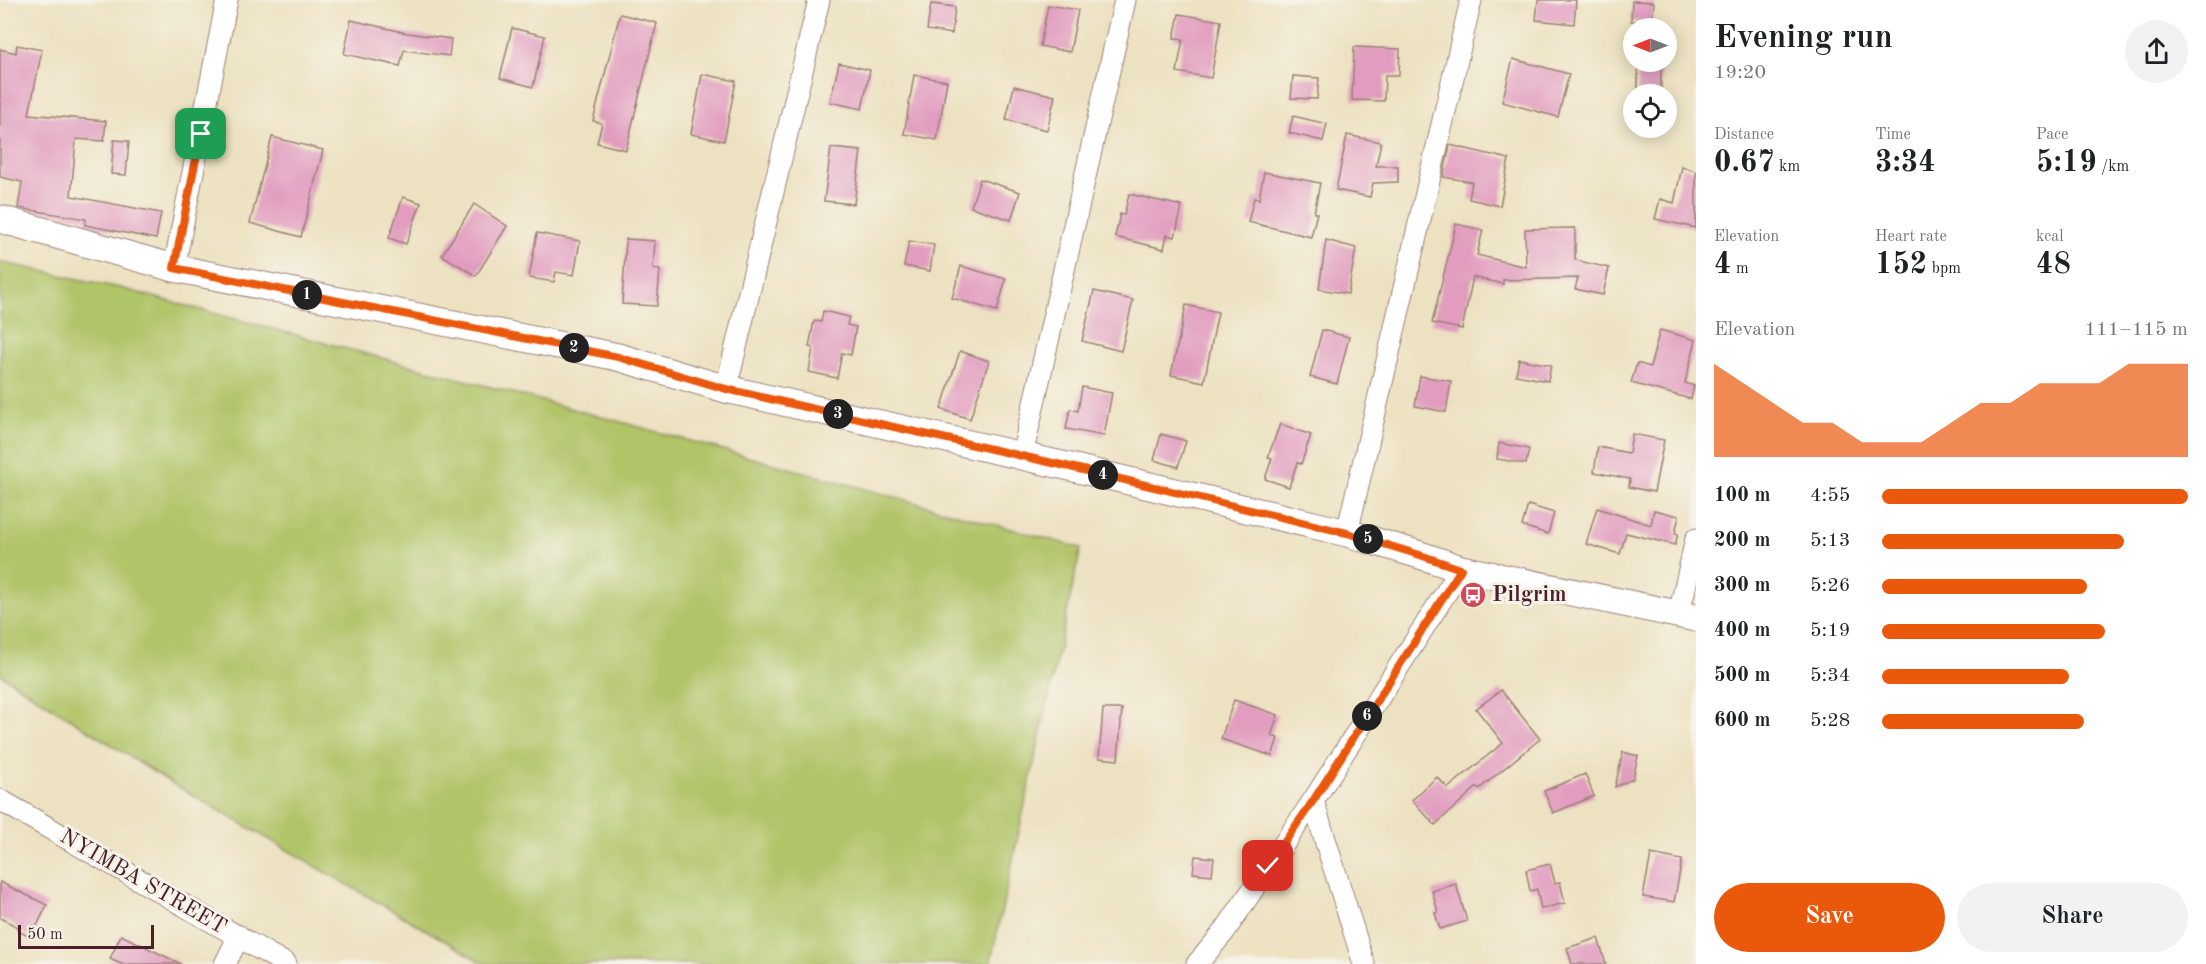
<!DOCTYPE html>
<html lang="en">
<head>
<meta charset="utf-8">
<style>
	body { margin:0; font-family:"Old Standard TT",serif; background:#f2f2f2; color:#202124; height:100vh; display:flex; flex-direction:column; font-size:22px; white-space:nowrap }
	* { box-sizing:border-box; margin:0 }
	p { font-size:20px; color:#757577 }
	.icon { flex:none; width:33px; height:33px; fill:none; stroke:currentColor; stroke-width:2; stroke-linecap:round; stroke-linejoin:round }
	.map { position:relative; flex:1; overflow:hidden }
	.panel { display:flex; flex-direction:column; background:#fff; width:510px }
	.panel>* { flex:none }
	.needle { width:39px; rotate:270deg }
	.controls { position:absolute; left:1623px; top:18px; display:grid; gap:12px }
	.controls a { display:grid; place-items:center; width:54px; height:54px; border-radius:50%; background:#fff; box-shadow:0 3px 15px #0003; font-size:30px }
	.scale { position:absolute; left:18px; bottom:15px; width:136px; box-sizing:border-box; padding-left:6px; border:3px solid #4a1f2b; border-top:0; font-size:16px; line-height:21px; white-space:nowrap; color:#4a1f2b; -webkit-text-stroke:4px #f7f3e8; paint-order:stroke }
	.pin { position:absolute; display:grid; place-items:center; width:51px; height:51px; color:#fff; margin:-26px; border-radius:12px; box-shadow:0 3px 9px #0006 }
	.km { position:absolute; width:30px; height:30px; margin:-15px; border-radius:50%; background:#222; color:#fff; font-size:16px; line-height:30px; text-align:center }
	.round { display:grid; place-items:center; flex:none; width:63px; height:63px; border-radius:32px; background:#f2f2f2 }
	.summary { display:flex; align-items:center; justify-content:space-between; height:102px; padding:0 18px }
	h1 { font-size:33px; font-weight:800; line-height:45px }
	.stats { display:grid; grid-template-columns:repeat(3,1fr); gap:9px; height:102px; padding:6px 18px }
	.stats div { display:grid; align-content:center }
	.stats b { font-size:30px; font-weight:800 }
	.stats small { font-size:16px; font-weight:400 }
	.stats p { font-size:16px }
	.chart { height:168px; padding:12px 18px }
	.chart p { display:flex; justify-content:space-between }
	.chart svg { width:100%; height:108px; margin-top:6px; fill:#ea580c; opacity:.7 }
	.cta { display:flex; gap:12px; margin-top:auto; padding:12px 18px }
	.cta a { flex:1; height:69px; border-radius:36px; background:#ea580c; color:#fff; font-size:24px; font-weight:800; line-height:69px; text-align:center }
	.cta a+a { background:#f2f2f2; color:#202124 }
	ul { padding:0 18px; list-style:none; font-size:20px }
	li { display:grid; grid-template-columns:96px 72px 1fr; align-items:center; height:45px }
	li i { height:15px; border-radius:8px; background:#ea580c }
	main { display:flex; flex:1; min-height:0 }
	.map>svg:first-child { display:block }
	.green { fill:#b0c468; stroke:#7d724a; stroke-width:1.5 }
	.building { fill:#e19cbf }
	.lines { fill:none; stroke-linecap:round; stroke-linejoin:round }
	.minor-casing { stroke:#9b8076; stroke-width:23 }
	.tertiary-casing { stroke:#9b8076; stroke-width:29 }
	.minor { stroke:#fff; stroke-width:21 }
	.tertiary { stroke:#fff; stroke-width:27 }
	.route-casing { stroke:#fff; stroke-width:12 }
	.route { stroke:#ea580c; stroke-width:8 }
	.labels { text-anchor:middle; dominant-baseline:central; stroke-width:6; stroke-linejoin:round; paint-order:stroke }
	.poi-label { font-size:22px; font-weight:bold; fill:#4a1f2b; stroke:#f7f3e8; text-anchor:start }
	.street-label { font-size:22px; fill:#4a1f2b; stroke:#f7f3e8 }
</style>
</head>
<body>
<main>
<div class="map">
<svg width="1696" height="964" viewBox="0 0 1696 964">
	<rect width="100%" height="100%" fill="#f7f3e8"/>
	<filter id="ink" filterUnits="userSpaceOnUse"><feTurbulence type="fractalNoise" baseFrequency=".0167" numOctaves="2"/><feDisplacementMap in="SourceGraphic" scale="12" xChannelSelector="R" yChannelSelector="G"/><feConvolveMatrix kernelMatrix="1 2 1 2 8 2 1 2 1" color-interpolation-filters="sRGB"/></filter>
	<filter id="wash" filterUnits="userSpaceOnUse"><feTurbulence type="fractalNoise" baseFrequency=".008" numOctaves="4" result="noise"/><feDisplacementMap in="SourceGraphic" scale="24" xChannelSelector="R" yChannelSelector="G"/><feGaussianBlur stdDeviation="1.35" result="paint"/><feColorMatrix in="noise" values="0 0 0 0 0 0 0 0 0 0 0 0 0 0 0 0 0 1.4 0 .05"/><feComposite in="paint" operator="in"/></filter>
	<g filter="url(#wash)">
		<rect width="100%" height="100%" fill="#ece1c0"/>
		<polygon class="green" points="0,262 120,288 606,418 1081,548 990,964 485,964 168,781 0,674"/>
		<g id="blocks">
			<g class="building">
				<polygon points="1538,0 1576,0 1574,24 1536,20"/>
				<polygon points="1632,1 1654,2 1652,22 1631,21"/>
				<polygon points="931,4 955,7 952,34 927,30"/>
				<polygon points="1048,5 1078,10 1070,52 1040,46"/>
				<polygon points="620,14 657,23 626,150 597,143 602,123 593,121"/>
				<polygon points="1179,14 1221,21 1211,78 1177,72 1183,39 1174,38"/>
				<polygon points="351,20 407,33 451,39 449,56 404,50 400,66 344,54"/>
				<polygon points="512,28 545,36 533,87 500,78"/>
				<polygon points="17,45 42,50 29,114 106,121 104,141 76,139 71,196 161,213 156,239 85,225 86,219 18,208 22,182 0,177 0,49 16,53"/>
				<polygon points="1354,47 1400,49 1399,75 1385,75 1384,101 1352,100"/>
				<polygon points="1513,59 1569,74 1558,117 1502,102"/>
				<polygon points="839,63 870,70 862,109 830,102"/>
				<polygon points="1661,66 1661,91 1638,91 1638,67"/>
				<polygon points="702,74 736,81 724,141 691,134"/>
				<polygon points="914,75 947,81 937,140 904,134"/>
				<polygon points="1293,76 1319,78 1317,99 1291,98"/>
				<polygon points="1014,86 1055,96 1047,130 1006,120"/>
				<polygon points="1293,116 1327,124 1323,141 1289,133"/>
				<polygon points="1347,135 1381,142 1376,166 1398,166 1398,182 1373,183 1370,197 1336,190"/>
				<polygon points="272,137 323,150 301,237 250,223"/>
				<polygon points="114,140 129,141 126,175 111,174"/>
				<polygon points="1450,145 1509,159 1500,206 1469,199 1472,182 1443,177"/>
				<polygon points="831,148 861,151 854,204 824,201"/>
				<polygon points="1682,167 1696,171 1696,228 1655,219 1660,199 1674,203"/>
				<polygon points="1264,172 1320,183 1314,213 1317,213 1311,237 1248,222 1254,198 1259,199"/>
				<polygon points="980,179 1020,192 1011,220 971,207"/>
				<polygon points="1129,194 1182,206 1175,237 1167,235 1164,249 1115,237 1120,214 1124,215"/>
				<polygon points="403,197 421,203 406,244 389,238"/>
				<polygon points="474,204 507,226 476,276 442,255"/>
				<polygon points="1456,224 1483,230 1477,255 1526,267 1525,229 1575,228 1575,260 1609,268 1603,295 1575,289 1578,278 1503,280 1503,284 1473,277 1462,329 1432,323"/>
				<polygon points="537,233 580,241 574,275 556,272 554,282 529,278"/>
				<polygon points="626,239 655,241 653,269 660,270 657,306 622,304"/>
				<polygon points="1326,240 1356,248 1348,294 1319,289"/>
				<polygon points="909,241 934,245 930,271 904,266"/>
				<polygon points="961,266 1006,279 997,311 952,298"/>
				<polygon points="1094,291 1133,300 1121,351 1082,341"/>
				<polygon points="1186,305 1218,312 1204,382 1171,375"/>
				<polygon points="823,311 849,317 847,325 856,327 851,355 842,353 837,378 809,372 813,348 809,347 814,321 821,322"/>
				<polygon points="1322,330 1349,337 1337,384 1310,377"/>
				<polygon points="1660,330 1696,340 1685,383 1694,386 1691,399 1631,383 1637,363 1650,367"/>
				<polygon points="960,351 989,361 970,419 941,409"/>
				<polygon points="1519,359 1551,365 1548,381 1516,375"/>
				<polygon points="1420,376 1451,381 1446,412 1415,406"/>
				<polygon points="1082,387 1112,393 1104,436 1066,429 1070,409 1078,411"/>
				<polygon points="1280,424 1311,435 1301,464 1297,463 1289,487 1265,479 1272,458 1268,457"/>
				<polygon points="1161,434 1186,441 1178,467 1154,460"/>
				<polygon points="1632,434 1664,440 1654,492 1629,487 1630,479 1594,472 1598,447 1629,453"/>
				<polygon points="1499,443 1529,449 1526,464 1497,459"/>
				<polygon points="1528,505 1554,513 1548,534 1522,526"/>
				<polygon points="1597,508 1651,525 1654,510 1679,516 1675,533 1678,534 1675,545 1626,533 1620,554 1586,544"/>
				<polygon points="1501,690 1540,739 1479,789 1477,787 1435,825 1412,800 1437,777 1448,788 1503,743 1476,709"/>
				<polygon points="1234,700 1278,715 1271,736 1278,738 1272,756 1221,739"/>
				<polygon points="1103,709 1122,709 1118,760 1099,758"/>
				<polygon points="1623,752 1638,756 1633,779 1615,787"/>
				<polygon points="1585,774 1594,796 1553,813 1544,791"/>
				<polygon points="1651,854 1682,860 1674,902 1643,897"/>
				<polygon points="1195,856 1214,858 1212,875 1193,873"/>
				<polygon points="1550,864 1555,883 1560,882 1565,903 1541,909 1537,889 1530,891 1526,870"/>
				<polygon points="0,882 47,905 31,938 17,930 18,927 0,918"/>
				<polygon points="1456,884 1467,921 1440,929 1435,913 1438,912 1432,891"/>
				<polygon points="121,935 181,964 121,964 110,959"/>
				<polygon points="1598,938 1606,964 1572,964 1567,948"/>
			</g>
		</g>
	</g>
	<g filter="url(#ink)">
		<use href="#blocks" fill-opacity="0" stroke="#9b8076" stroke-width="1.5"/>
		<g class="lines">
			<g class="minor-casing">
				<g id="minor">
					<polyline points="174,268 227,0"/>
					<polyline points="726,389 819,0"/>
					<polyline points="1022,456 1125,0"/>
					<polyline points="1347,533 1471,0"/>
					<polyline points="1679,614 1696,539"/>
					<polyline points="0,800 286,964"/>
					<polyline points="1313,801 1364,964"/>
					<polyline points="225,964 239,936"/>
					<polyline points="1197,964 1224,932 1313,801 1461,569"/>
				</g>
			</g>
			<g class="tertiary-casing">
				<polyline id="tertiary" points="0,219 174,268 618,357 726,389 1066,466 1347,533 1420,555 1461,569 1696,618"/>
			</g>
			<use href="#minor" class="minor"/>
			<use href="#tertiary" class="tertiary"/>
		</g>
	</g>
	<g class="lines" filter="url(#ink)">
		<g class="route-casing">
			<polyline id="route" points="201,134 174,268 618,357 726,389 1066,466 1347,533 1420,555 1461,569 1313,801 1268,866"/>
		</g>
		<use href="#route" class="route"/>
	</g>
	<defs>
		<g id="bus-disc" transform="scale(1.35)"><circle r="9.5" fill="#d1495b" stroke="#f7f3e8"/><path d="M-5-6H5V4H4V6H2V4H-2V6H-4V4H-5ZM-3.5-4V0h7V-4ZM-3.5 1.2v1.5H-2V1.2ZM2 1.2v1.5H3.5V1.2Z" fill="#fff"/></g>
	</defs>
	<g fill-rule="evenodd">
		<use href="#bus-disc" x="1473" y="595"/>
	</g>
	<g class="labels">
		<g class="poi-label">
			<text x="1492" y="595">Pilgrim</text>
		</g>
		<g class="street-label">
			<text transform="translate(143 882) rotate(30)">NYIMBA STREET</text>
		</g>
	</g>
</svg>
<div class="controls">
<a><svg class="needle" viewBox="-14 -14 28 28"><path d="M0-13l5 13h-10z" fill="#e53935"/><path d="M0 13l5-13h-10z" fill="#757577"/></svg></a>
<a><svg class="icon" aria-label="locate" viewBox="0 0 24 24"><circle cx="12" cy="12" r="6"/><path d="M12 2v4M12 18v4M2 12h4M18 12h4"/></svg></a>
</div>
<div class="scale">50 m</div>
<div class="pin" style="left:201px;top:134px;background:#1e9e55"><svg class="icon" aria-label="arrive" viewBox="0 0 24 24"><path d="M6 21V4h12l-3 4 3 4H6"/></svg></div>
<div class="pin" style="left:1268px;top:866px;background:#d93025"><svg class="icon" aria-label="check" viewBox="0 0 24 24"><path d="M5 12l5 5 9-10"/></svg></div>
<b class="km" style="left:307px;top:295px">1</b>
<b class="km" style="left:574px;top:348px">2</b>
<b class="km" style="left:838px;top:414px">3</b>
<b class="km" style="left:1103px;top:475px">4</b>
<b class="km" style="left:1368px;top:539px">5</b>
<b class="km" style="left:1367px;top:716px">6</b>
</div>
<section class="panel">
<div class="summary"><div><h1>Evening run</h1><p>19:20</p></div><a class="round"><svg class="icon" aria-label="share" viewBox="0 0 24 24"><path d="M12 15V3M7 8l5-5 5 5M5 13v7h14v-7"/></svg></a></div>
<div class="stats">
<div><p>Distance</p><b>0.67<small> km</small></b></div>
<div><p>Time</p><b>3:34</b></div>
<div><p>Pace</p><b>5:19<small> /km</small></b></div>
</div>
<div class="stats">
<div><p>Elevation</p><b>4<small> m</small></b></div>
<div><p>Heart rate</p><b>152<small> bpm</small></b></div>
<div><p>kcal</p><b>48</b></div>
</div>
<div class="chart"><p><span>Elevation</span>111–115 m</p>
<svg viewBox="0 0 160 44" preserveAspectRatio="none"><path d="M0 44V6L10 14L20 22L30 30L40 30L50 38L60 38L70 38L80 30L90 22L100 22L110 14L120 14L130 14L140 6L150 6L160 6V44z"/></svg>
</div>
<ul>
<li><b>100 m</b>4:55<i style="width:100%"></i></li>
<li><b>200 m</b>5:13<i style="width:79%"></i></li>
<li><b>300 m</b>5:26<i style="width:67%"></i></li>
<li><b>400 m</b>5:19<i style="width:73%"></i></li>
<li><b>500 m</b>5:34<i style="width:61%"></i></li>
<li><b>600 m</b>5:28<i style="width:66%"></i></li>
</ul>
<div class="cta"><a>Save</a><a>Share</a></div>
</section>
</main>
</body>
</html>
